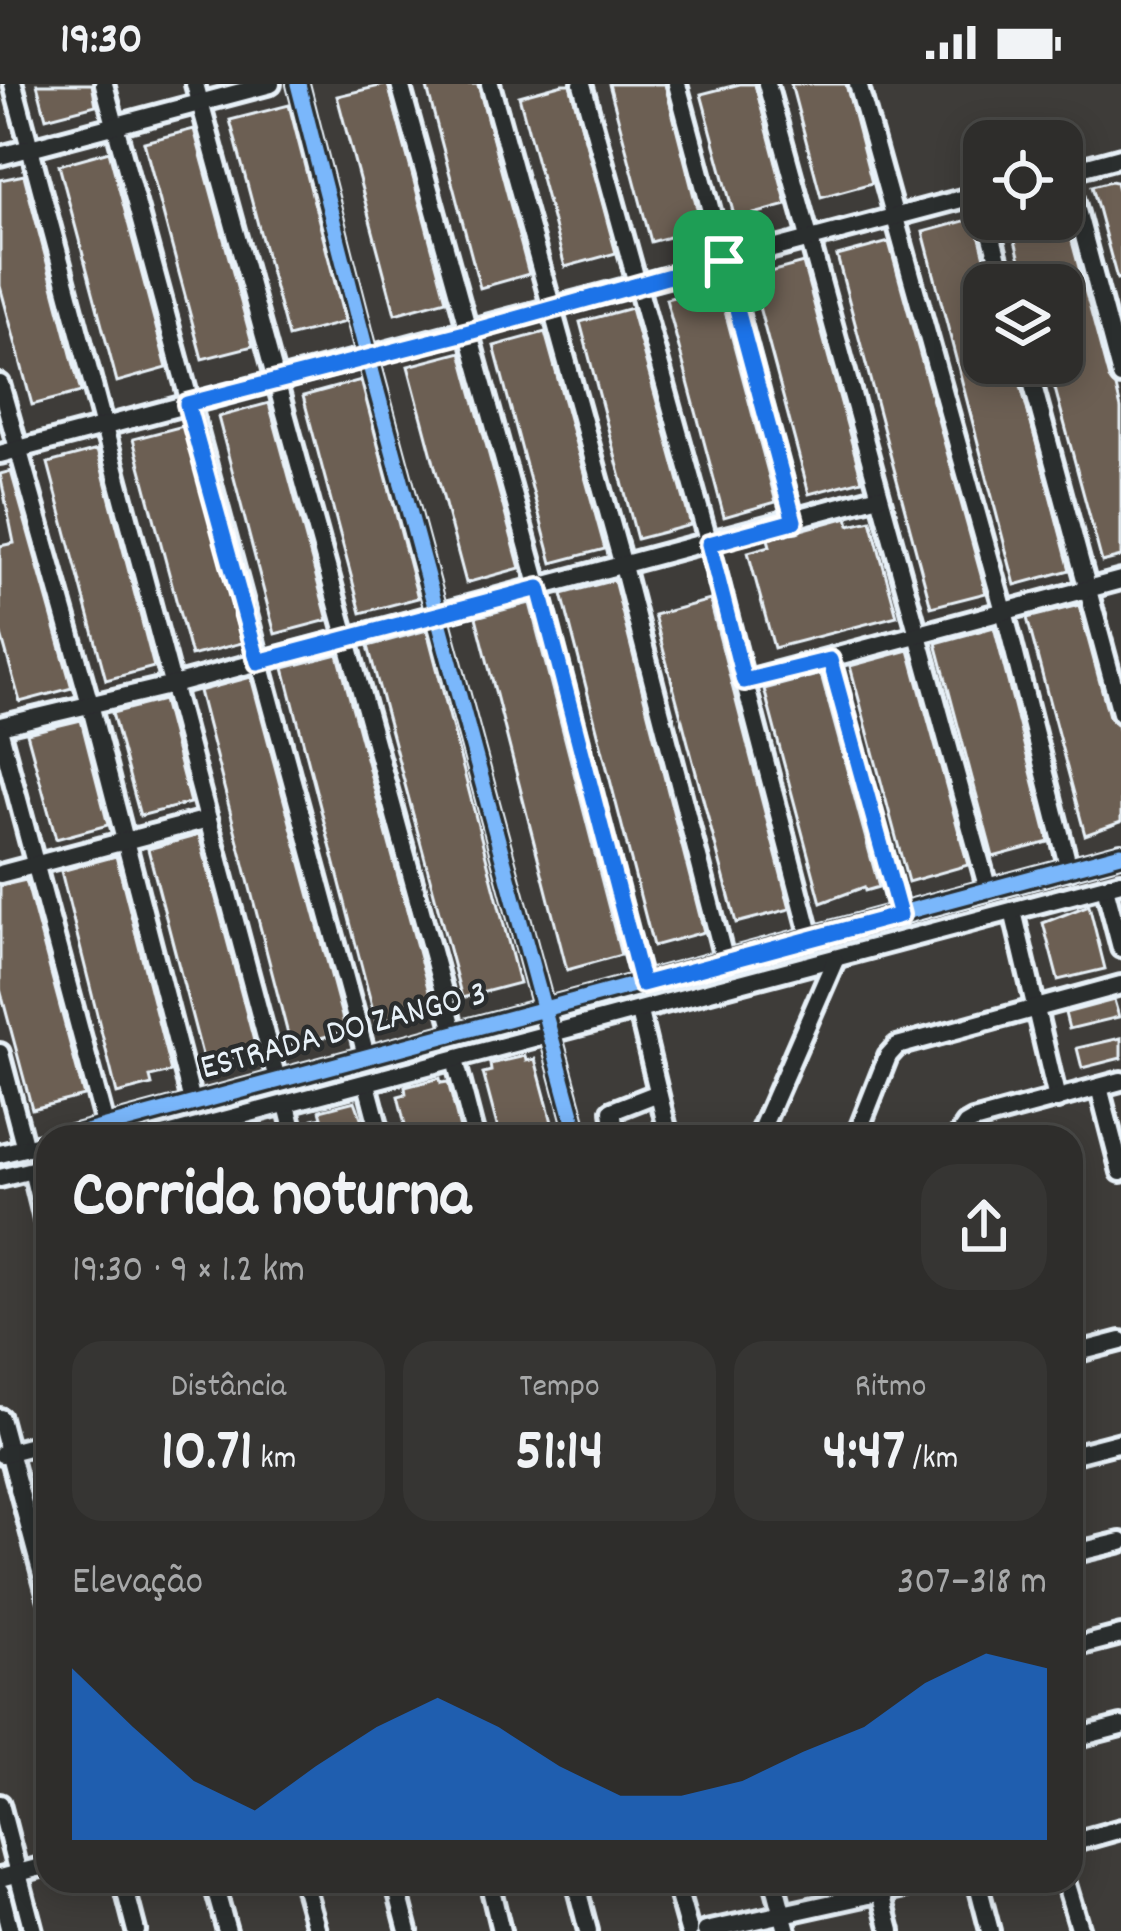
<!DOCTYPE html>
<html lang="pt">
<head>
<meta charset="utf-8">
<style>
	body { margin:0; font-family:Dekko,sans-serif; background:#363533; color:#f1f3f6; height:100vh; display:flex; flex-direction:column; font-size:45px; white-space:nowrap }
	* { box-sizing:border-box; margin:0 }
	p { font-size:39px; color:#a7a8a9 }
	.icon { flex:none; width:66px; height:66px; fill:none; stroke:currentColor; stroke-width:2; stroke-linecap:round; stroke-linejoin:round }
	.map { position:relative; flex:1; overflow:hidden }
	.drawer { position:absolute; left:36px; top:1041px; width:1047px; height:768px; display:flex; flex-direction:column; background:#2e2d2b; border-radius:36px; box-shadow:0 6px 30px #0003,0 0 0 3px #494947 }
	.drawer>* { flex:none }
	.tools { position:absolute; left:963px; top:36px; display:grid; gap:24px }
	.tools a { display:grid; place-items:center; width:120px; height:120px; border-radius:24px; background:#2e2d2b; box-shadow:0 6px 30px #0003,0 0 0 3px #494947; font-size:60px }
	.pin { position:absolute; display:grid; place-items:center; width:102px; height:102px; color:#fff; margin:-51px; border-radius:24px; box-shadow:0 6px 18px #0006 }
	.round { display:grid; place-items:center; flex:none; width:126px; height:126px; border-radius:36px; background:#363533 }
	.overview { display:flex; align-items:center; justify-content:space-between; height:204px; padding:0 36px }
	h1 { font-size:66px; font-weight:800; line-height:90px }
	.metrics { display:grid; grid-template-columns:repeat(3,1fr); gap:18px; height:204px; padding:12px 36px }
	.metrics div { display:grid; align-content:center; border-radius:30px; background:#363533; text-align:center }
	.metrics b { font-size:60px; font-weight:800 }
	.metrics small { font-size:33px; font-weight:400 }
	.metrics p { font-size:33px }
	.chart { height:336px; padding:24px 36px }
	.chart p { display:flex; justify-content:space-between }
	.chart svg { width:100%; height:216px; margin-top:12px; fill:#1a73e8; opacity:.7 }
	.status { display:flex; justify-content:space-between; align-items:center; height:84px; padding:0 60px; background:#2e2d2b; direction:ltr }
	.status svg { height:33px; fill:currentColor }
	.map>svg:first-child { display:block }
	.building { fill:#6c5f53; stroke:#e8f1f8; stroke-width:3 }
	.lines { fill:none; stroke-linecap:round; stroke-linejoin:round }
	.minor-casing { stroke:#e8f1f8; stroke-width:26 }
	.minor { stroke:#2a2d2e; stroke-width:16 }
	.cycleway-casing { stroke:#2a2d2e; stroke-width:22 }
	.cycleway { stroke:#7ab7fb; stroke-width:15 }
	.route-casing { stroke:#fff; stroke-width:24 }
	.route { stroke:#1a73e8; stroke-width:15 }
	.labels { text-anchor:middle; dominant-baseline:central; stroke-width:9; stroke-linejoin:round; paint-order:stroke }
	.street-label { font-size:36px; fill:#e8f1f8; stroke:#2a2d2e }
</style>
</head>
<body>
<div class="status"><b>19:30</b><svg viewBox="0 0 49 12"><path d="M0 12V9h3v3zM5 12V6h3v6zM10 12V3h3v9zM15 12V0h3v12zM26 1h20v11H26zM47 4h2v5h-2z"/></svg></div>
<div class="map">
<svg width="1121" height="1847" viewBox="0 0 1121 1847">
	<rect width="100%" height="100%" fill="#3e3c39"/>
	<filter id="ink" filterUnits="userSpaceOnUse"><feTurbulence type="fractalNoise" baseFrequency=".00833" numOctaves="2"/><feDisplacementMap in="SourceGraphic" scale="24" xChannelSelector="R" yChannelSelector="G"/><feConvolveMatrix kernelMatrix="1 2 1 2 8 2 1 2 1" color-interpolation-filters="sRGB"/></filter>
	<g filter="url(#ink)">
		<g class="building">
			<polygon points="37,0 92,0 96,21 46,34"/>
			<polygon points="388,0 446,216 395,230 337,12"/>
			<polygon points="426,0 478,0 529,190 480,204"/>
			<polygon points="563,0 570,0 616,169 565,183 519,12"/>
			<polygon points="609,0 665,0 702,144 651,158"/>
			<polygon points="740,0 755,0 787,121 735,135 701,10"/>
			<polygon points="791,0 846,0 872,99 821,113"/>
			<polygon points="289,21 345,238 288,253 230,36"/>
			<polygon points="194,45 253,262 202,275 144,58"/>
			<polygon points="109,67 167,284 117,298 59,81"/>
			<polygon points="24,91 81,308 32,321 0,202 0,96"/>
			<polygon points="1111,97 1116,98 1121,117 1121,194 1117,195 1092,102"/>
			<polygon points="975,134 992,201 984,201 984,279 1015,279 1070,486 1015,501 923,148"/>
			<polygon points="1009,135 1030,135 1031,140 1066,135 1109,295 1116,303 1121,325 1121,473 1102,478 1048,279 1062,279 1062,194 1027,201"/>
			<polygon points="889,158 986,509 931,523 837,172"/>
			<polygon points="803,179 862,396 809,410 751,193"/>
			<polygon points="718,201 776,418 724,433 666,215"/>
			<polygon points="631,224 691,441 637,455 580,238"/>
			<polygon points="545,248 605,465 552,479 494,262"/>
			<polygon points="461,268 520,484 466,499 408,282"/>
			<polygon points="361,296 418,514 361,529 303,312"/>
			<polygon points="269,319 328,536 275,550 218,333"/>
			<polygon points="183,342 242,559 191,572 133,355"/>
			<polygon points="97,366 154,583 106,596 48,379"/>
			<polygon points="11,387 72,604 20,618 0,547 0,462 14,459 0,390"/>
			<polygon points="848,433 850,441 871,436 897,532 774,564 748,468 770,462 768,455"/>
			<polygon points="614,496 704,848 653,862 562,510"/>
			<polygon points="710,516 790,825 736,839 654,531"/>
			<polygon points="530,519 621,871 567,886 476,533"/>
			<polygon points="1079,521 1109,632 1117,641 1121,656 1121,738 1085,751 1027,534"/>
			<polygon points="994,543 1049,758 993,773 936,559"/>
			<polygon points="427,546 519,899 462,914 368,562"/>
			<polygon points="909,566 968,781 908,798 850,582"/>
			<polygon points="338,570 433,922 376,938 284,584"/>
			<polygon points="821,590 879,803 865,807 864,803 821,819 764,605"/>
			<polygon points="251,593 346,947 291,962 199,607"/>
			<polygon points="163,616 190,719 140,732 112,629"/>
			<polygon points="81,636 108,741 56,755 27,649"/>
			<polygon points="199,751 257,968 205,982 148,765"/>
			<polygon points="116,772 171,988 150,993 152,1001 117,1010 61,787"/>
			<polygon points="26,796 84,1012 32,1025 0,905 0,802"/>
			<polygon points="1089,821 1105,885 1058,896 1043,839"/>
			<polygon points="1114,916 1119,933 1069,945 1065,929"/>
			<polygon points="1121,954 1121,974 1082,984 1077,964"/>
			<polygon points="525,972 526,977 535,975 556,1053 500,1053 483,989 491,987 490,980"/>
			<polygon points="440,994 441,999 448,998 460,1045 431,1053 408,1053 398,1012 406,1010 405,1003"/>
			<polygon points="355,1017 368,1053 318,1053 313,1035 322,1033 320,1026"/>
		</g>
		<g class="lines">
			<g class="minor-casing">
				<g id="minor">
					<polyline points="13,0 278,999"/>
					<polyline points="104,0 367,975"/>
					<polyline points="195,0 455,951"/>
					<polyline points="298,0 368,274 578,1053"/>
					<polyline points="400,0 539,504 642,900"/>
					<polyline points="490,0 623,482 725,878"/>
					<polyline points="582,0 709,460 811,854"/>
					<polyline points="677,0 794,437"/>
					<polyline points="767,0 988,806"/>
					<polyline points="858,0 1004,527 1069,785"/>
					<polyline points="0,72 271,0"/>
					<polyline points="1067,88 1121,292"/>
					<polyline points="1062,89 1121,73"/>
					<polyline points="987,135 1005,201"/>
					<polyline points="1027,279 1121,629"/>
					<polyline points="0,300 90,620 193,1021"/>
					<polyline points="0,370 984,109"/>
					<polyline points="830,576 900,831"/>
					<polyline points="744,597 1121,496"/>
					<polyline points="0,642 173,601 879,412"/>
					<polyline points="0,648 106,1044"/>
					<polyline points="0,790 208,735"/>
					<polyline points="1105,803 1121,864"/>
					<polyline points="1013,827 1057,1015"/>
					<polyline points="639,928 669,1053"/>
					<polyline points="0,969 25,1064"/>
					<polyline points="455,976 475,1053"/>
					<polyline points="367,1000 381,1053"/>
					<polyline points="1099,1003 1121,1088"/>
					<polyline points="287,1021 295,1053"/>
					<polyline points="68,1053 1121,770"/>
					<polyline points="160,1053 1121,798"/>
					<polyline points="616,1053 612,1027 658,1009"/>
					<polyline points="758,1053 835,876"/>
					<polyline points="856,1053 888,972 897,962 1121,901"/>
					<polyline points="958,1053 966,1041 973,1037 1121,997"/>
					<polyline points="0,1070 48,1058"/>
					<polyline points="32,1086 48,1152"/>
					<polyline points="0,1094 48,1082"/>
					<polyline points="1071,1270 1121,1257"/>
					<polyline points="0,1334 48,1513"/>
					<polyline points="2,1370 48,1358"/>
					<polyline points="1071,1371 1121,1358"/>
					<polyline points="1071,1470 1121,1458"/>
					<polyline points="1071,1564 1121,1551"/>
					<polyline points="1071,1655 1121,1642"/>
					<polyline points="0,1720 33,1847"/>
					<polyline points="1071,1759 1121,1745"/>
					<polyline points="0,1794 48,1781"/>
					<polyline points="123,1797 136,1847"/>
					<polyline points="213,1797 227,1847"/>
					<polyline points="303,1797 317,1847"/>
					<polyline points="395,1797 408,1847"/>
					<polyline points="489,1797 501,1847"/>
					<polyline points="575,1797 588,1847"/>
					<polyline points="675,1797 689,1847"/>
					<polyline points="774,1797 787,1847"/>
					<polyline points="878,1797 891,1847"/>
					<polyline points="977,1797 990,1847"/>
					<polyline points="1065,1797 1080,1847"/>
					<polyline points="0,1807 10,1847"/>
					<polyline points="706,1847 932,1797"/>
				</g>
			</g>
			<use href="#minor" class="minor"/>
			<g class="cycleway-casing">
				<g id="cycleway">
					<polyline points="298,0 368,274 578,1053"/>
					<polyline points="68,1053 1121,770"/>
				</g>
			</g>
			<use href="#cycleway" class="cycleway"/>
		</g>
	</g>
	<g class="lines" filter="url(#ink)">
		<g class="route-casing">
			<polygon id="route" points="724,177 794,437 709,460 744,597 830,576 900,831 642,900 539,504 258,578 187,320 469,248"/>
		</g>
		<use href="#route" class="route"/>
	</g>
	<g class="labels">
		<g class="street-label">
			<text transform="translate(344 949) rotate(-15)">ESTRADA DO ZANGO 3</text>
		</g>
	</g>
</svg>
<div class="tools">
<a><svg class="icon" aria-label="locate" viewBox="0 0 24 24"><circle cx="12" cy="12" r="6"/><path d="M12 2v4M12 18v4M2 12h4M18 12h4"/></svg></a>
<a><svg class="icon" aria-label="layers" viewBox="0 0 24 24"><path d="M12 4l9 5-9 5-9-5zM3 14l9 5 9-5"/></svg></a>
</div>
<div class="pin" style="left:724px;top:177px;background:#1e9e55"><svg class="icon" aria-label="arrive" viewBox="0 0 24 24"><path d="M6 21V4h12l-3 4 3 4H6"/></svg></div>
<section class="drawer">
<div class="overview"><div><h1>Corrida noturna</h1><p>19:30 · 9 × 1.2 km</p></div><a class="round"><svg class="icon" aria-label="share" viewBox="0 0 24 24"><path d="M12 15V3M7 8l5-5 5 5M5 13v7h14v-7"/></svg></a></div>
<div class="metrics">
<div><p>Distância</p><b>10.71<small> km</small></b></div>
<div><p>Tempo</p><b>51:14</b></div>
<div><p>Ritmo</p><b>4:47<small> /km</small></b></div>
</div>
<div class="chart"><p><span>Elevação</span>307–318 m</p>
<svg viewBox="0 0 160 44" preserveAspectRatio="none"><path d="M0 44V9L10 21L20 32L30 38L40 29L50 21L60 15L70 21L80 29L90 35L100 35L110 32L120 26L130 21L140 12L150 6L160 9V44z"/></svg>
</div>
</section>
</div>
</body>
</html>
